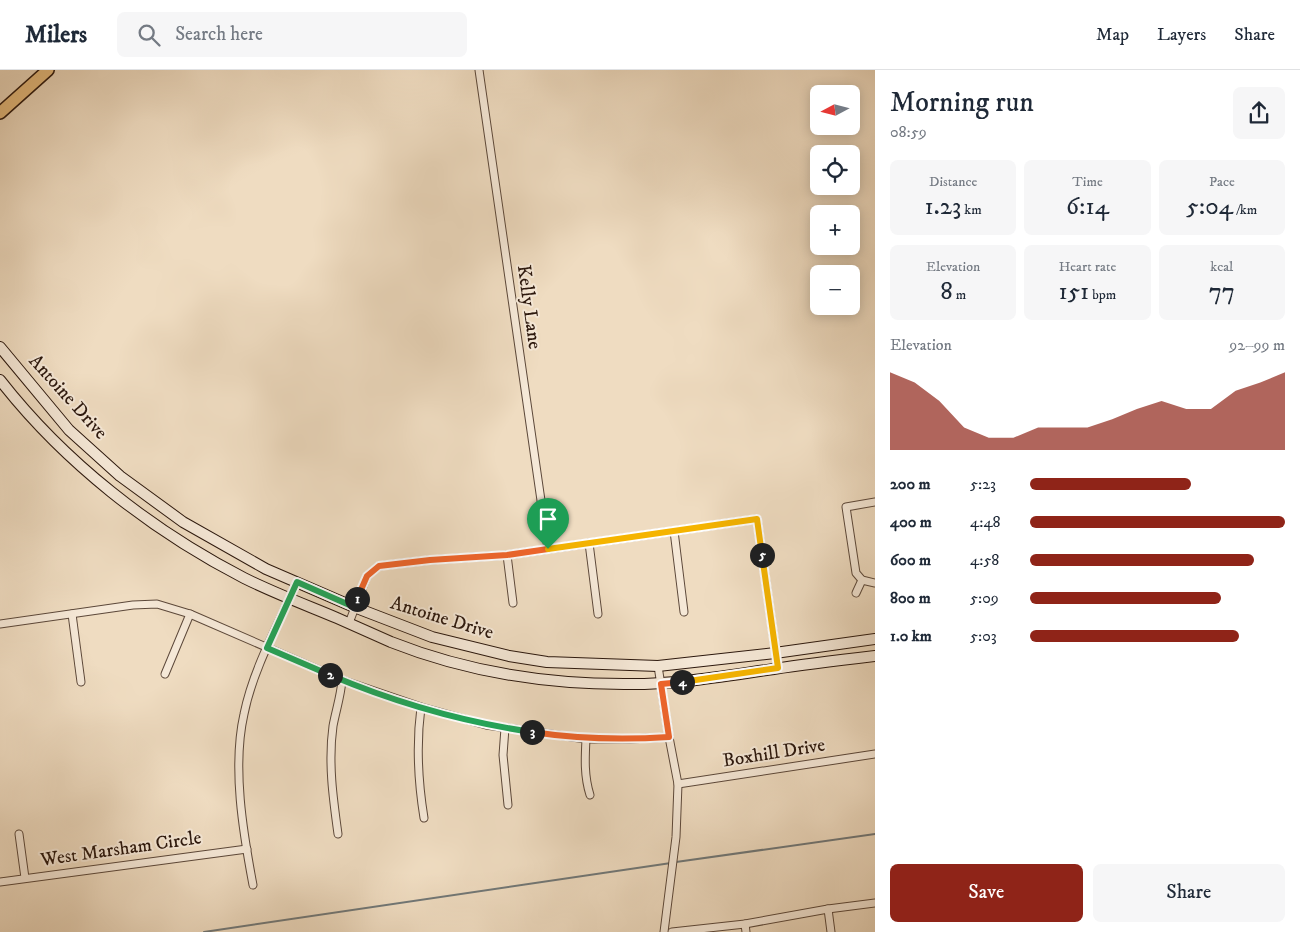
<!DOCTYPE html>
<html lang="en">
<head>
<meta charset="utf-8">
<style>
	body { margin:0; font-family:"IM FELL DW Pica",serif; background:#f6f6f7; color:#1f2937; height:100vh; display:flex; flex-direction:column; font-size:19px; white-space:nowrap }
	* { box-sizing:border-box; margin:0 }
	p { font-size:16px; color:#747a83 }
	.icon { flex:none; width:28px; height:28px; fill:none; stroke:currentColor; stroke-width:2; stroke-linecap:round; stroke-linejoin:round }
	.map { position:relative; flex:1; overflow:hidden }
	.drawer { display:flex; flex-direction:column; background:#fff; width:425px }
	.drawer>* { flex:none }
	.needle { width:32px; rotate:263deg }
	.fabs { position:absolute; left:810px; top:15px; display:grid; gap:10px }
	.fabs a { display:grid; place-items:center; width:50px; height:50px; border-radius:8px; background:#fff; box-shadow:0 2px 12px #0003; font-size:25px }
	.pin { position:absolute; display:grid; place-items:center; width:42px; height:42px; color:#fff; margin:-51px -21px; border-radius:50% 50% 50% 0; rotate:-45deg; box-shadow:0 0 5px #0007 }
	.pin .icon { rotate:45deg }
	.km { position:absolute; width:25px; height:25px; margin:-12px; border-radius:50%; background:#222; color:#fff; font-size:14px; line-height:25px; text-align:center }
	.round { display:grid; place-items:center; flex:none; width:52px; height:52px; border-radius:8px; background:#f6f6f7 }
	.head { display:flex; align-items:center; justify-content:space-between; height:85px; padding:0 15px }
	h1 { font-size:28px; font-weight:600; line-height:38px }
	.metrics { display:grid; grid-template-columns:repeat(3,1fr); gap:8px; height:85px; padding:5px 15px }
	.metrics div { display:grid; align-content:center; border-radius:8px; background:#f6f6f7; text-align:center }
	.metrics b { font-size:25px; font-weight:600 }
	.metrics small { font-size:14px; font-weight:400 }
	.metrics p { font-size:14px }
	.chart { height:140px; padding:10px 15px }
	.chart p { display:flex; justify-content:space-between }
	.chart svg { width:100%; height:90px; margin-top:5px; fill:#8f2418; opacity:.7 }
	.primary-button { display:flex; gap:10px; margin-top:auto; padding:10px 15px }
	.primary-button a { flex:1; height:58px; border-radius:8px; background:#8f2418; color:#fff; font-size:20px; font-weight:600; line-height:58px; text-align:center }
	.primary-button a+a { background:#f6f6f7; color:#1f2937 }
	ul { padding:0 15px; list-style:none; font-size:16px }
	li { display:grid; grid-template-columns:80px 60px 1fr; align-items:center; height:38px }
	li i { height:12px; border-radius:6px; background:#8f2418 }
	header { display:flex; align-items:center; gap:30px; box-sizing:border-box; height:70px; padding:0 25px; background:#fff; border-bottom:1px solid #e0e1e3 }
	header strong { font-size:24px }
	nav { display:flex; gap:28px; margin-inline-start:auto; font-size:18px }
	.search { width:350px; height:45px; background:#f6f6f7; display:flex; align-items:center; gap:12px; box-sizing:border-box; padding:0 18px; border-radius:8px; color:#747a83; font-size:19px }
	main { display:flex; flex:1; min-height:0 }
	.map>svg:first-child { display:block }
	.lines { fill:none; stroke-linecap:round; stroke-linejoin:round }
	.stream { stroke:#717878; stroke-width:2 }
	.street-casing { stroke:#5c483a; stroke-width:9 }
	.secondary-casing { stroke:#2b170d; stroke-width:12 }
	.primary-casing { stroke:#2b170d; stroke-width:14 }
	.street { stroke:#f5e8d7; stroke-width:7 }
	.secondary { stroke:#f5e8d7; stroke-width:10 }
	.primary { stroke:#e8be80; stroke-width:11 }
	.split-1-casing { stroke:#fff; stroke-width:10 }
	.split-2-casing { stroke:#fff; stroke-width:10 }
	.split-3-casing { stroke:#fff; stroke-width:10 }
	.split-4-casing { stroke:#fff; stroke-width:10 }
	.split-5-casing { stroke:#fff; stroke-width:10 }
	.split-6-casing { stroke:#fff; stroke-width:10 }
	.split-1 { stroke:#f0652b; stroke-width:6 }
	.split-2 { stroke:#22a559; stroke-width:6 }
	.split-3 { stroke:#22a559; stroke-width:6 }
	.split-4 { stroke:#f0652b; stroke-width:6 }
	.split-5 { stroke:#f5b400; stroke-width:6 }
	.split-6 { stroke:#f5b400; stroke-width:6 }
	.labels { text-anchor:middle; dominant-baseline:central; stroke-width:4; stroke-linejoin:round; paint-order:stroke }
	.street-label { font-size:19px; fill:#2b170d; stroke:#f5e8d7 }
</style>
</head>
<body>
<header>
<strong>Milers</strong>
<div class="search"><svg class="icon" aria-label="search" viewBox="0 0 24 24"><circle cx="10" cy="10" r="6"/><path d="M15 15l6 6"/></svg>Search here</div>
<nav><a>Map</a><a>Layers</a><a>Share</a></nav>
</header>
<main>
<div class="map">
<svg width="875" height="862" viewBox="0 0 875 862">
	<rect width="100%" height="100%" fill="#efdcc1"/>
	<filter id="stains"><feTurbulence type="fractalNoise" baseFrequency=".004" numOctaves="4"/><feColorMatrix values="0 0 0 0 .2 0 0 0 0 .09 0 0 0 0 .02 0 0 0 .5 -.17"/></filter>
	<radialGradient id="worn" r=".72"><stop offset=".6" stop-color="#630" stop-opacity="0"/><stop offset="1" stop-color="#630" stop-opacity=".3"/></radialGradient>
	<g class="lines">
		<g class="stream">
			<polyline points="676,792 875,764"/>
			<polyline points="204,862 671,793"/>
		</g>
		<g class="street-casing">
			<g id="street">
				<polyline points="479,0 548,479"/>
				<polyline points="875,432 846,437 856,503 862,510 875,513"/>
				<polyline points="674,461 684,542"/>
				<polyline points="589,473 598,544"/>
				<polyline points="507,485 513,533"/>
				<polyline points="856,523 862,510"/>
				<polyline points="72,544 81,612"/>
				<polyline points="349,553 367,506 379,496 430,490 507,485 757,449 778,598"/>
				<polyline points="0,554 133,535 157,534 190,544 342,610 421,637 486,655 586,669 630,669 669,667"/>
				<polyline points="658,596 669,667 678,714 676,767 664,862"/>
				<polyline points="165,604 190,544"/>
				<path d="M421 637C416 675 418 711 424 748"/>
				<polyline points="505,658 503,685 508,735"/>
				<path d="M586 669C585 688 584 706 590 725"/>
				<polyline points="678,714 875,684"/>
				<polyline points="19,764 25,808"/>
				<path d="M338 764C333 728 328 692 333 656 336 640 341 625 342 610"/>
				<polyline points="0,812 247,779"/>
				<path d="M253 815C243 762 232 697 244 644 253 599 278 555 297 512"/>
				<polyline points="828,839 831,862"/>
				<polyline points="745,854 746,862"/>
				<polyline points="672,862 745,854 828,839 875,833"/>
			</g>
		</g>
		<g class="secondary-casing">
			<g id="secondary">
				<polyline points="0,277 69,360 120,406 183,452 266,499 354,537 432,567 509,586 547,592 658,596 775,583 875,569"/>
				<path d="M0 310C64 392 151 460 244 508 274 523 306 535 337 548 355 556 373 564 391 572 464 601 545 614 624 614 675 615 724 606 774 599 807 594 841 590 875 586"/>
			</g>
		</g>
		<g class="primary-casing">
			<polyline id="primary" points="0,43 48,0"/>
		</g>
		<use href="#street" class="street"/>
		<use href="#secondary" class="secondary"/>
		<use href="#primary" class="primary"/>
	</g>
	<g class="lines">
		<g class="split-1-casing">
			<polyline id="split-1" points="357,529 367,506 379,496 430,490 507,485 548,479"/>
		</g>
		<g class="split-2-casing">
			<polyline id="split-2" points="330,605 267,578 297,512 354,537 357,529"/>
		</g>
		<g class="split-3-casing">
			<path id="split-3" d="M330 605C394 632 463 652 532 662"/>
		</g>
		<g class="split-4-casing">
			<path id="split-4" d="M532 662C578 669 622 670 669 667L661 614 682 612"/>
		</g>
		<g class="split-5-casing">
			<polyline id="split-5" points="682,612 778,598 762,485"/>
		</g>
		<g class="split-6-casing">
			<polyline id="split-6" points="548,479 757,449 762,485"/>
		</g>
		<use href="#split-1" class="split-1"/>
		<use href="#split-2" class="split-2"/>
		<use href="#split-3" class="split-3"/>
		<use href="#split-4" class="split-4"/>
		<use href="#split-5" class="split-5"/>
		<use href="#split-6" class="split-6"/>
	</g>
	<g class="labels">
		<g class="street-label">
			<text transform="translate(529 237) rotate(82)">Kelly Lane</text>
			<text transform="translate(68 327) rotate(48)">Antoine Drive</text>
			<text transform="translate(442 548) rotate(17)">Antoine Drive</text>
			<text transform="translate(774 683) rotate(-9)">Boxhill Drive</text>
			<text transform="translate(121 779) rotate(-8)">West Marsham Circle</text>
		</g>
	</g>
	<rect width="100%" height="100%" filter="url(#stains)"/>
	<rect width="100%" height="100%" fill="url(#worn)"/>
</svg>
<div class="fabs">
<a><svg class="needle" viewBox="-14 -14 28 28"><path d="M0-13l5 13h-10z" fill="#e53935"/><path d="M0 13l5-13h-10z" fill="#747a83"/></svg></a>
<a><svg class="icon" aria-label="locate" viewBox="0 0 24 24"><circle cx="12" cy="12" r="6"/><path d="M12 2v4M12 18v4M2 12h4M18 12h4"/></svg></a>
<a>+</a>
<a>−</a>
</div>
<div class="pin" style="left:548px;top:479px;background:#1e9e55"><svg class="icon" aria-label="arrive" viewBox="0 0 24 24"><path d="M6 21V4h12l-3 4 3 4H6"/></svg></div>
<b class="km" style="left:357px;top:529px">1</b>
<b class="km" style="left:330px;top:605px">2</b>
<b class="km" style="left:532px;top:662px">3</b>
<b class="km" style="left:682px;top:612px">4</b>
<b class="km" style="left:762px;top:485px">5</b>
</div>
<section class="drawer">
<div class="head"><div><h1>Morning run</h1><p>08:59</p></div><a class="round"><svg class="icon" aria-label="share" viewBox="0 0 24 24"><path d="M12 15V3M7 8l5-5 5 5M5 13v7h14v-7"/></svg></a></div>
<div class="metrics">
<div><p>Distance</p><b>1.23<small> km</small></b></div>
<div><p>Time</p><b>6:14</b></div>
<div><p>Pace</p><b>5:04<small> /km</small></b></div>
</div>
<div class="metrics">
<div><p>Elevation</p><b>8<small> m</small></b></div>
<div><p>Heart rate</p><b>151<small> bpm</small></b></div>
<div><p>kcal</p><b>77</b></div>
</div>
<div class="chart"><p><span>Elevation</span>92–99 m</p>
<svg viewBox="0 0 160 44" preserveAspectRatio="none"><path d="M0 44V6L10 11L20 20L30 33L40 38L50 38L60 33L70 33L80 33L90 29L100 24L110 20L120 24L130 24L140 15L150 11L160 6V44z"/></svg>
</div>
<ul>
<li><b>200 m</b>5:23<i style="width:63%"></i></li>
<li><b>400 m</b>4:48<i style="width:100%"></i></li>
<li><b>600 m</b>4:58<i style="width:88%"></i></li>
<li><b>800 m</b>5:09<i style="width:75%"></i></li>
<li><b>1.0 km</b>5:03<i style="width:82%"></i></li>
</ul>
<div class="primary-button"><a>Save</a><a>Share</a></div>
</section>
</main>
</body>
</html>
